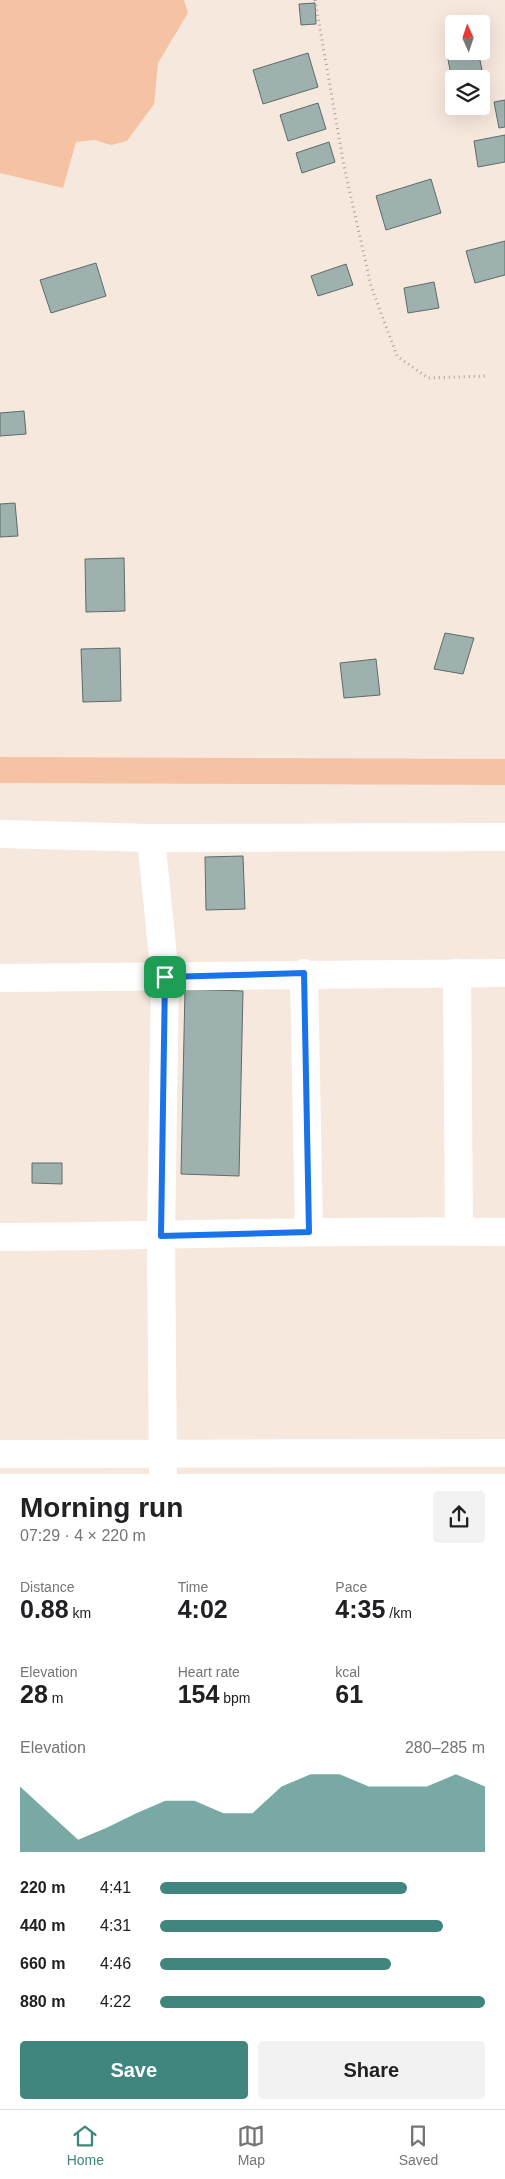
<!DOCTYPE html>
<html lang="en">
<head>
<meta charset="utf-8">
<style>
	body { margin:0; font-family:Arial,sans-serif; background:#f2f2f2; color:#202124; height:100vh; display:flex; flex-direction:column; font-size:19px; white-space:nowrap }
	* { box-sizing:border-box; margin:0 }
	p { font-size:16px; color:#757577 }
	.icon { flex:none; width:28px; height:28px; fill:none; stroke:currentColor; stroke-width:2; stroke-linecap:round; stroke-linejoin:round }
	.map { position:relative; height:1474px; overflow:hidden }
	.panel { display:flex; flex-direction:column; background:#fff; flex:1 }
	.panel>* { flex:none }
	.needle { width:32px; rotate:357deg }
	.fabs { position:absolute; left:445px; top:15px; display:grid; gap:10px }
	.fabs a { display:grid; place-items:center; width:45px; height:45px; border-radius:5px; background:#fff; box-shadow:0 5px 20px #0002; font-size:25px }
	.pin { position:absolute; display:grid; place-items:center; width:42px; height:42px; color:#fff; margin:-21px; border-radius:10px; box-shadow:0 2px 8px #0006 }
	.round { display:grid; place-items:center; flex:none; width:52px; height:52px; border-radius:5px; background:#f2f2f2 }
	.headline { display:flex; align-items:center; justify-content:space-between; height:85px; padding:0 20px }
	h1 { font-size:28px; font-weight:600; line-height:38px }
	.figures { display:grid; grid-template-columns:repeat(3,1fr); gap:8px; height:85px; padding:5px 20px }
	.figures div { display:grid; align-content:center }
	.figures b { font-size:25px; font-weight:600 }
	.figures small { font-size:14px; font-weight:400 }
	.figures p { font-size:14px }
	.chart { height:140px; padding:10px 20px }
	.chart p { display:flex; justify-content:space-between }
	.chart svg { width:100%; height:90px; margin-top:5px; fill:#40867e; opacity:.7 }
	.button { display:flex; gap:10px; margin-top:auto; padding:10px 20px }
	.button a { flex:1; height:58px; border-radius:5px; background:#40867e; color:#fff; font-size:20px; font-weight:600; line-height:58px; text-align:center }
	.button a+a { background:#f2f2f2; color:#202124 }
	ul { padding:0 20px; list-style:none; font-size:16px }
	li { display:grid; grid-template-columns:80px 60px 1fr; align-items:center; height:38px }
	li i { height:12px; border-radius:6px; background:#40867e }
	.dock { display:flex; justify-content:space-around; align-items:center; height:70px; border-top:1px solid #e0e0e0; background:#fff; font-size:14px; color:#757577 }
	.dock a { display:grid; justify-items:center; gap:2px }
	.dock .active { color:#40867e }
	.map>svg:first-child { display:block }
	.water { fill:#f5c3a3 }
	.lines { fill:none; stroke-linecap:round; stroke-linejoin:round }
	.canal { stroke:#f5c3a3; stroke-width:26 }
	.building { fill:#9eb1ae; stroke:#5b6c69 }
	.path { stroke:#afa39b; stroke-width:3; stroke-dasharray:1 4; stroke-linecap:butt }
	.minor { stroke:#fff; stroke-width:28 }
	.route-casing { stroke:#fff; stroke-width:10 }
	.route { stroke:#1a73e8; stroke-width:6 }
</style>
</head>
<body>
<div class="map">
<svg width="505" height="1474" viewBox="0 0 505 1474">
	<rect width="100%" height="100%" fill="#f7e8de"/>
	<polygon class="water" points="0,0 184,0 188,13 158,63 154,104 127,141 111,145 94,140 76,142 63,188 0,173"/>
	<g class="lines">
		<polyline class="canal" points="0,770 505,772"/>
	</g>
	<g class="building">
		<polygon points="315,3 316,24 301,25 299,4"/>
		<polygon points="454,48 454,51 478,51 482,70 451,75 446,49"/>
		<polygon points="308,53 318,87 263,104 253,70"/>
		<polygon points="505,100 505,127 499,128 494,102"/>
		<polygon points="318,103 326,129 288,141 280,115"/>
		<polygon points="505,135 505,162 478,167 474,141"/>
		<polygon points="329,142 335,162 302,173 296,153"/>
		<polygon points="431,179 441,213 386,230 376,196"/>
		<polygon points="505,241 505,275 475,283 466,251"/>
		<polygon points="96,263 106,296 51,313 40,280"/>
		<polygon points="346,264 353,285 318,296 311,276"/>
		<polygon points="434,282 439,308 408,313 404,288"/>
		<polygon points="24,411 26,434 0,436 0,413"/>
		<polygon points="15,503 18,536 0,537 0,504"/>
		<polygon points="124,558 125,611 86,612 85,559"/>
		<polygon points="445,633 474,638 463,674 434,669"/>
		<polygon points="120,648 121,701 83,702 81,649"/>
		<polygon points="376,659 380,695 344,698 340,663"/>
		<polygon points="243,856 245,909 206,910 205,857"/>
		<polygon points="185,989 243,991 239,1176 181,1174"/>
		<polygon points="32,1163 62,1163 62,1184 32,1183"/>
	</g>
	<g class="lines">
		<polyline class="path" points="315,0 344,166 371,286 397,356 428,378 486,376"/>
		<g class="minor">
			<polyline points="0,834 151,838 505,837"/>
			<polyline points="151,838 165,977 161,1236 163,1474"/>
			<polyline points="304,973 309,1232"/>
			<polyline points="457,973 459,1231"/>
			<polyline points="0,978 505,973"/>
			<path d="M0 1237C168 1236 337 1229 505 1232"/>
			<polyline points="0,1454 505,1453"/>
		</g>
	</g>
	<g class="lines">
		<g class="route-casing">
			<polygon id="route" points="304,973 309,1232 161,1236 165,977"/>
		</g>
		<use href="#route" class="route"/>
	</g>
</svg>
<div class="fabs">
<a><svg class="needle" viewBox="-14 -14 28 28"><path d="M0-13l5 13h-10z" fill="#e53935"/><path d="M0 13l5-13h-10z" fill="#757577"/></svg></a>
<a><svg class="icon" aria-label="layers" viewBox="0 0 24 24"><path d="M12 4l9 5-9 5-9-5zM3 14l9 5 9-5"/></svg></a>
</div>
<div class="pin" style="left:165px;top:977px;background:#1e9e55"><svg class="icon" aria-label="arrive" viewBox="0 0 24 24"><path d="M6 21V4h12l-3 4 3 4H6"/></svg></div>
</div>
<section class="panel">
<div class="headline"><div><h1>Morning run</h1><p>07:29 · 4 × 220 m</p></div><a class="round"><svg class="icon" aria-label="share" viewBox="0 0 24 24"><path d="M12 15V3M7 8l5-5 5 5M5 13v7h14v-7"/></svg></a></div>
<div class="figures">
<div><p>Distance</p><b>0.88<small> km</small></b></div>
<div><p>Time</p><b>4:02</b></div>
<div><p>Pace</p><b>4:35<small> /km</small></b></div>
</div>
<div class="figures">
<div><p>Elevation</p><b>28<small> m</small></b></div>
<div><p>Heart rate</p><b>154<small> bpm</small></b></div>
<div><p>kcal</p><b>61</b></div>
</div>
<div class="chart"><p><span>Elevation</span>280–285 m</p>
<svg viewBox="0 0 160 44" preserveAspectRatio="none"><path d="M0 44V12L10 25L20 38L30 32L40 25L50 19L60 19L70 25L80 25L90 12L100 6L110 6L120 12L130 12L140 12L150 6L160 12V44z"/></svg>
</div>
<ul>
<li><b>220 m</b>4:41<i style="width:76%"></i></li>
<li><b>440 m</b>4:31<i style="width:87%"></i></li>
<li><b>660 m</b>4:46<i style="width:71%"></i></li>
<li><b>880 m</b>4:22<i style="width:100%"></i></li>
</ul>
<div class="button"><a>Save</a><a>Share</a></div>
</section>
<nav class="dock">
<a class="active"><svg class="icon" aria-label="home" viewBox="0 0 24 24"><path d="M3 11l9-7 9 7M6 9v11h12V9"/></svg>Home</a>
<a><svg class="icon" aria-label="map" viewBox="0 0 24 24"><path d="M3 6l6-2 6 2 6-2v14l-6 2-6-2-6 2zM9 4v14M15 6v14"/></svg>Map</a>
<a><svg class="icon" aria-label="saved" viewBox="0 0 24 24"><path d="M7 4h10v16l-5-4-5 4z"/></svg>Saved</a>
</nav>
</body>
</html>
